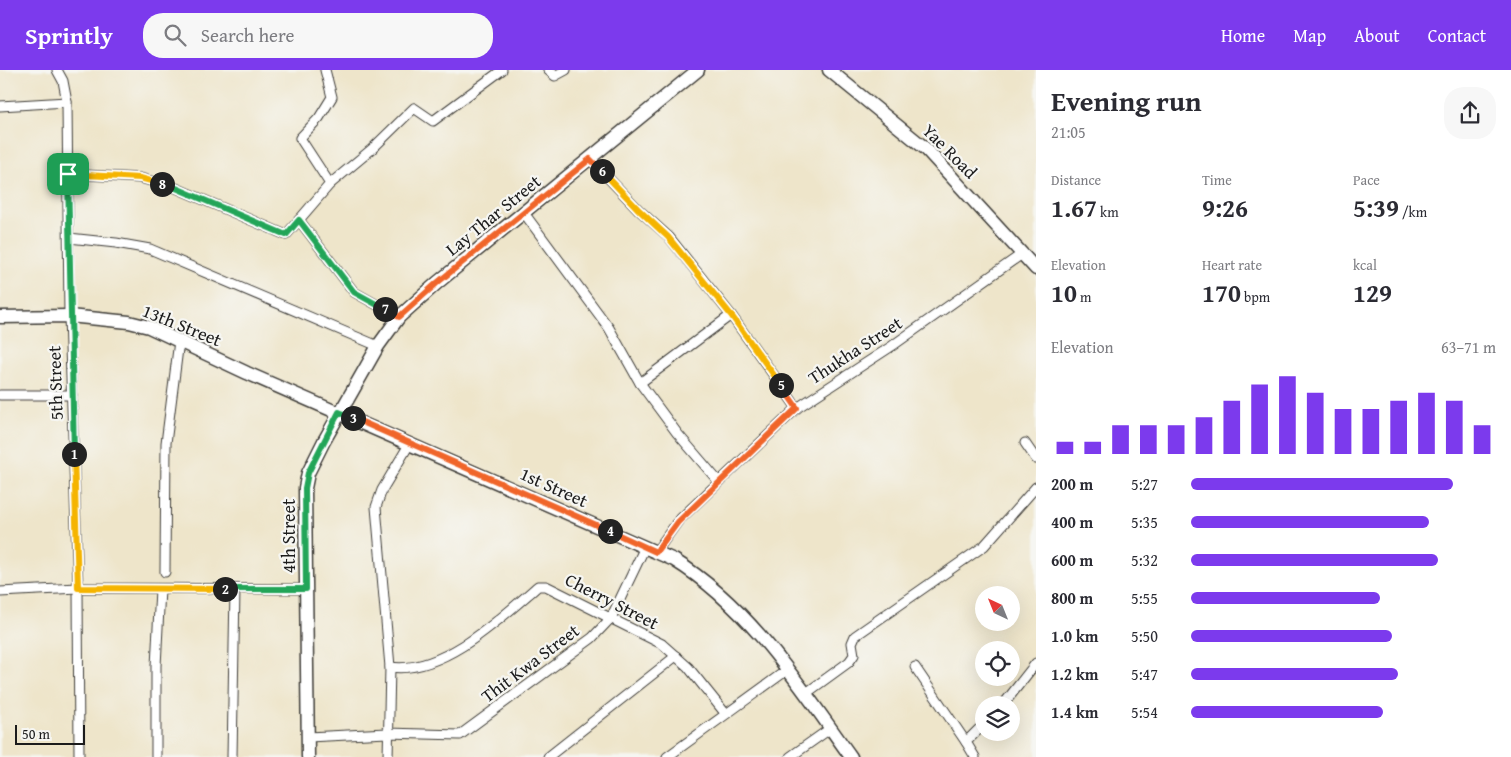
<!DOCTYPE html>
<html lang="en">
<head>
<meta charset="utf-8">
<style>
	body { margin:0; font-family:"Gentium Book Plus",serif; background:#f7f7f7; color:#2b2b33; height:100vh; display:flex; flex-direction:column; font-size:19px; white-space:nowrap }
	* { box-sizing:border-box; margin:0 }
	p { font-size:16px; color:#7c7c81 }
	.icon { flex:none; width:28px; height:28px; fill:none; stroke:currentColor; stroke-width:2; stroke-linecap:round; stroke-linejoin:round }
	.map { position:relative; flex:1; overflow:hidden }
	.panel { display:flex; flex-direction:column; background:#fff; width:475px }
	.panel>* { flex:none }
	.needle { width:32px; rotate:317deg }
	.tools { position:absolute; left:975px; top:516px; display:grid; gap:10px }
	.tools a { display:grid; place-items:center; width:45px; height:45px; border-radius:50%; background:#fff; box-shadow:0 5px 20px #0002; font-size:25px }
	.scale { position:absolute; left:15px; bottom:12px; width:70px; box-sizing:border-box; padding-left:5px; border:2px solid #1c1c1c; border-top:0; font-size:14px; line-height:18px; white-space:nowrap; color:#1c1c1c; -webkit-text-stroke:4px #f6f6f2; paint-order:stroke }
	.pin { position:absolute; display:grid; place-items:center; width:42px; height:42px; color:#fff; margin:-21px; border-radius:10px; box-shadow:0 2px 8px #0006 }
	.km { position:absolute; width:25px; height:25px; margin:-12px; border-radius:50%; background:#222; color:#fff; font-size:14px; line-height:25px; text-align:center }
	.round { display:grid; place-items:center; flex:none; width:52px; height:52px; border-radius:20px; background:#f7f7f7 }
	.overview { display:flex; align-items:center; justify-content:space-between; height:85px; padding:0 15px }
	h1 { font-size:28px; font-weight:700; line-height:38px }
	.figures { display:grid; grid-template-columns:repeat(3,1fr); gap:8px; height:85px; padding:5px 15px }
	.figures div { display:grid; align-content:center }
	.figures b { font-size:25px; font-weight:700 }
	.figures small { font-size:14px; font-weight:400 }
	.figures p { font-size:14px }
	.chart { height:140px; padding:10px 15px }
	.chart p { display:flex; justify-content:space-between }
	.chart svg { width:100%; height:90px; margin-top:5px; stroke:#7c3aed; stroke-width:6 }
	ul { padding:0 15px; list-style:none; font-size:16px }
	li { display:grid; grid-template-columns:80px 60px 1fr; align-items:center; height:38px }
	li i { height:12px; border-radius:6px; background:#7c3aed }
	header { display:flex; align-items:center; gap:30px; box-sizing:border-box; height:70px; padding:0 25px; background:#7c3aed; color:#fff }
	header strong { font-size:24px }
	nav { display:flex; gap:28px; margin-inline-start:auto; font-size:18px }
	.search { width:350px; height:45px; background:#f7f7f7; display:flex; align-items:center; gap:12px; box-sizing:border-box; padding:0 18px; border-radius:20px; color:#7c7c81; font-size:19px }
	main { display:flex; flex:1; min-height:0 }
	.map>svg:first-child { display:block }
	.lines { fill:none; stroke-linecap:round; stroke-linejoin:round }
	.street-casing { stroke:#3c3a36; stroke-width:11 }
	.secondary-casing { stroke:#3c3a36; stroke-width:15 }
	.street { stroke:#fff; stroke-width:9 }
	.secondary { stroke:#fff; stroke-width:12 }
	.split-1-casing { stroke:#fff; stroke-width:10 }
	.split-2-casing { stroke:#fff; stroke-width:10 }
	.split-3-casing { stroke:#fff; stroke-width:10 }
	.split-4-casing { stroke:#fff; stroke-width:10 }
	.split-5-casing { stroke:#fff; stroke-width:10 }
	.split-6-casing { stroke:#fff; stroke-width:10 }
	.split-7-casing { stroke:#fff; stroke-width:10 }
	.split-8-casing { stroke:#fff; stroke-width:10 }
	.split-9-casing { stroke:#fff; stroke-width:10 }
	.split-1 { stroke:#22a559; stroke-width:6 }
	.split-2 { stroke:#f5b400; stroke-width:6 }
	.split-3 { stroke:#22a559; stroke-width:6 }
	.split-4 { stroke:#f0652b; stroke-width:6 }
	.split-5 { stroke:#f0652b; stroke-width:6 }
	.split-6 { stroke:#f5b400; stroke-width:6 }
	.split-7 { stroke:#f0652b; stroke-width:6 }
	.split-8 { stroke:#22a559; stroke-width:6 }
	.split-9 { stroke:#f5b400; stroke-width:6 }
	.labels { text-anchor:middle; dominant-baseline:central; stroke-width:4.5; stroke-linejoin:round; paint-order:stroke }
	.street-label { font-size:18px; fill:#1c1c1c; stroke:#f6f6f2 }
</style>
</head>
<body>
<header>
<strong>Sprintly</strong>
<div class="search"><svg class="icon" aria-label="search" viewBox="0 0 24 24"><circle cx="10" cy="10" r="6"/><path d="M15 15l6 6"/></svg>Search here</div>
<nav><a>Home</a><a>Map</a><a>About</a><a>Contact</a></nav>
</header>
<main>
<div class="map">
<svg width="1036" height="687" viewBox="0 0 1036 687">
	<rect width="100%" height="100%" fill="#f6f6f2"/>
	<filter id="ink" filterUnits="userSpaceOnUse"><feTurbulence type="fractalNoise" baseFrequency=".02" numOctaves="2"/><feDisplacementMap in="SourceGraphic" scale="10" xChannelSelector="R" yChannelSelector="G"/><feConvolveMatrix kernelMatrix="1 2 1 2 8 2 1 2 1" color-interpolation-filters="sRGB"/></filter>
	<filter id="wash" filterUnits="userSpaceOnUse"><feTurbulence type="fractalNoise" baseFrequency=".0096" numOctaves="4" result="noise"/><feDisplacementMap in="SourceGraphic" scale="20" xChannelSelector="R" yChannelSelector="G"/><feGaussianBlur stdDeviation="1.12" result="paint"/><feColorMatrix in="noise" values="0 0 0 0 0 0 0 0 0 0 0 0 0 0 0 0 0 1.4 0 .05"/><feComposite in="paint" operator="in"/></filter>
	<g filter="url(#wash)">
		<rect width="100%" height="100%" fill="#eee5ca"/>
	</g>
	<g filter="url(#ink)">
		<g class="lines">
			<g class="street-casing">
				<g id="street">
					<polyline points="57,0 63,11 67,32 69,246 78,518 79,687"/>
					<polyline points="548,0 555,6 566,0"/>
					<polyline points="0,36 67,32"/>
					<polyline points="590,89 639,140 669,167 731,245 797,338"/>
					<polyline points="68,104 140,108 176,118 286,165 330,114 300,68 319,48 332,27 325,0"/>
					<polyline points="330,114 372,79 414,38 433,51 502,0"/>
					<polyline points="524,143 609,258 640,313 677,363 719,412"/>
					<polyline points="299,150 354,222 399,247"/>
					<polyline points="69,168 116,173 150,179 378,276"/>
					<polyline points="640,313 731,245"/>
					<polyline points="0,325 72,325"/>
					<polyline points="1025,373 1036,389"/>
					<polyline points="656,482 678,451 797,338 892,276 1022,184"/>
					<polyline points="165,502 166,373 179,271"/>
					<polyline points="0,522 78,518 305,519"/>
					<path d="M390 597C442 605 501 548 538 516H546L662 574 688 597 725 643"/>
					<polyline points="915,597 966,672"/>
					<polyline points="805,624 849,592 854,585 852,573 855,566 984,476 1036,417"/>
					<polyline points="1003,635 1036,593"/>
					<polyline points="308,667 387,663 460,665 592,568 611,548 645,477"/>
					<polyline points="156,687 156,596 160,519"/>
					<polyline points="232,687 235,519"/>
					<polyline points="388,687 390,597 376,437 382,420 410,373"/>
					<polyline points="548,687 676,586"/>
					<polyline points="667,687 787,600"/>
					<polyline points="790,687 831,658"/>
					<polyline points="975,687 966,672 984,654"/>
				</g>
			</g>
			<g class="secondary-casing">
				<g id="secondary">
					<polyline points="829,0 926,79 1036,199"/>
					<path d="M0 247 69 246 129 252 149 257 247 303 674 490C750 537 800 616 851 687"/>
					<polyline points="308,687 305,418 308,403 324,371 378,276 399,247 437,213 698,0"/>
				</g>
			</g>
			<use href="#street" class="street"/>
			<use href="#secondary" class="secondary"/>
		</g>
	</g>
	<g class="lines" filter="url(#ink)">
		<g class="split-1-casing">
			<polyline id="split-1" points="68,104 74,384"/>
		</g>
		<g class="split-2-casing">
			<polyline id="split-2" points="74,384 78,518 225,519"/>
		</g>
		<g class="split-3-casing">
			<polyline id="split-3" points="225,519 306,519 305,418 308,403 339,342 353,348"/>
		</g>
		<g class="split-4-casing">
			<polyline id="split-4" points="353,348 610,461"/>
		</g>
		<g class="split-5-casing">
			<polyline id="split-5" points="610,461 656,482 678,452 797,338 781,315"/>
		</g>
		<g class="split-6-casing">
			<polyline id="split-6" points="602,101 639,140 668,167 731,245 781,315"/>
		</g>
		<g class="split-7-casing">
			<polyline id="split-7" points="385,239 399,247 437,213 590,89 602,101"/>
		</g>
		<g class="split-8-casing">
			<polyline id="split-8" points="162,114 176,118 286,165 299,150 354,222 385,239"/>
		</g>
		<g class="split-9-casing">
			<polyline id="split-9" points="68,104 140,108 162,114"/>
		</g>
		<use href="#split-1" class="split-1"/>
		<use href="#split-2" class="split-2"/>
		<use href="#split-3" class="split-3"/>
		<use href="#split-4" class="split-4"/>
		<use href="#split-5" class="split-5"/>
		<use href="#split-6" class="split-6"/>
		<use href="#split-7" class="split-7"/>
		<use href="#split-8" class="split-8"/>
		<use href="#split-9" class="split-9"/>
	</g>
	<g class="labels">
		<g class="street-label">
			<text transform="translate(950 81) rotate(45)">Yae Road</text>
			<text transform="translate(493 145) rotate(-39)">Lay Thar Street</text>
			<text transform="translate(182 255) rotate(22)">13th Street</text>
			<text transform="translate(855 280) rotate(-33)">Thukha Street</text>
			<text transform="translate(55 313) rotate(-92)">5th Street</text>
			<text transform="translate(554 417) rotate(24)">1st Street</text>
			<text transform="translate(288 466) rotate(-90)">4th Street</text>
			<text transform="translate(612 531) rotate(27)">Cherry Street</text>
			<text transform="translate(530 593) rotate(-37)">Thit Kwa Street</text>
		</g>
	</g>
</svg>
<div class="tools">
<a><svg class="needle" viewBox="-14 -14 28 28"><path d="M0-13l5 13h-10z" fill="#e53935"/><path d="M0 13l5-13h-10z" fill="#7c7c81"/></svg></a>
<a><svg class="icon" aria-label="locate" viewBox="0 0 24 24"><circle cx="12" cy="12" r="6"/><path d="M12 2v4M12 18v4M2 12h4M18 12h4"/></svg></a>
<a><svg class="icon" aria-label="layers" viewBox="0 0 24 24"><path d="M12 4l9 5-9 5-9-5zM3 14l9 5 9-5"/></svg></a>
</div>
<div class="scale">50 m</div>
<div class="pin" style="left:68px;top:104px;background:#1e9e55"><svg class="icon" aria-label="arrive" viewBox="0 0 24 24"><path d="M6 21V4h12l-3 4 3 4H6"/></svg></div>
<b class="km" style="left:74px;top:384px">1</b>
<b class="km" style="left:225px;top:519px">2</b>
<b class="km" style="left:353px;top:348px">3</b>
<b class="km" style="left:610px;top:461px">4</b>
<b class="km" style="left:781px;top:315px">5</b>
<b class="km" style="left:602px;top:101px">6</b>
<b class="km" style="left:385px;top:239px">7</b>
<b class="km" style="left:162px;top:114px">8</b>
</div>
<section class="panel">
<div class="overview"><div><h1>Evening run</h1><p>21:05</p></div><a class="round"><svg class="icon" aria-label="share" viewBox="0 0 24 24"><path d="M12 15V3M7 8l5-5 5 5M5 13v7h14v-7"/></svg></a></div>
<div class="figures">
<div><p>Distance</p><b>1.67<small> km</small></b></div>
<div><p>Time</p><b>9:26</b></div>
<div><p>Pace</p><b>5:39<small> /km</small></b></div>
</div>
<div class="figures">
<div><p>Elevation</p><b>10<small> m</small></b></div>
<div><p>Heart rate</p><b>170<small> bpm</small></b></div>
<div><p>kcal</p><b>129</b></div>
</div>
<div class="chart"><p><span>Elevation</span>63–71 m</p>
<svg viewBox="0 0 160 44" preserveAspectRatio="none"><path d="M5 44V38M15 44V38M25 44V30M35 44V30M45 44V30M55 44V26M65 44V18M75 44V10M85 44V6M95 44V14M105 44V22M115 44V22M125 44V18M135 44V14M145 44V18M155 44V30"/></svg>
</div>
<ul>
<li><b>200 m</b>5:27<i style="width:86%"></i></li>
<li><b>400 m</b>5:35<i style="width:78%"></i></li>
<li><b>600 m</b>5:32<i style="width:81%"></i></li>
<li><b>800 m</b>5:55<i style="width:62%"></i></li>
<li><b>1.0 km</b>5:50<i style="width:66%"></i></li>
<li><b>1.2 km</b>5:47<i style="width:68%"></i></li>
<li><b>1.4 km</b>5:54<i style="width:63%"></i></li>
</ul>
</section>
</main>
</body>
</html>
